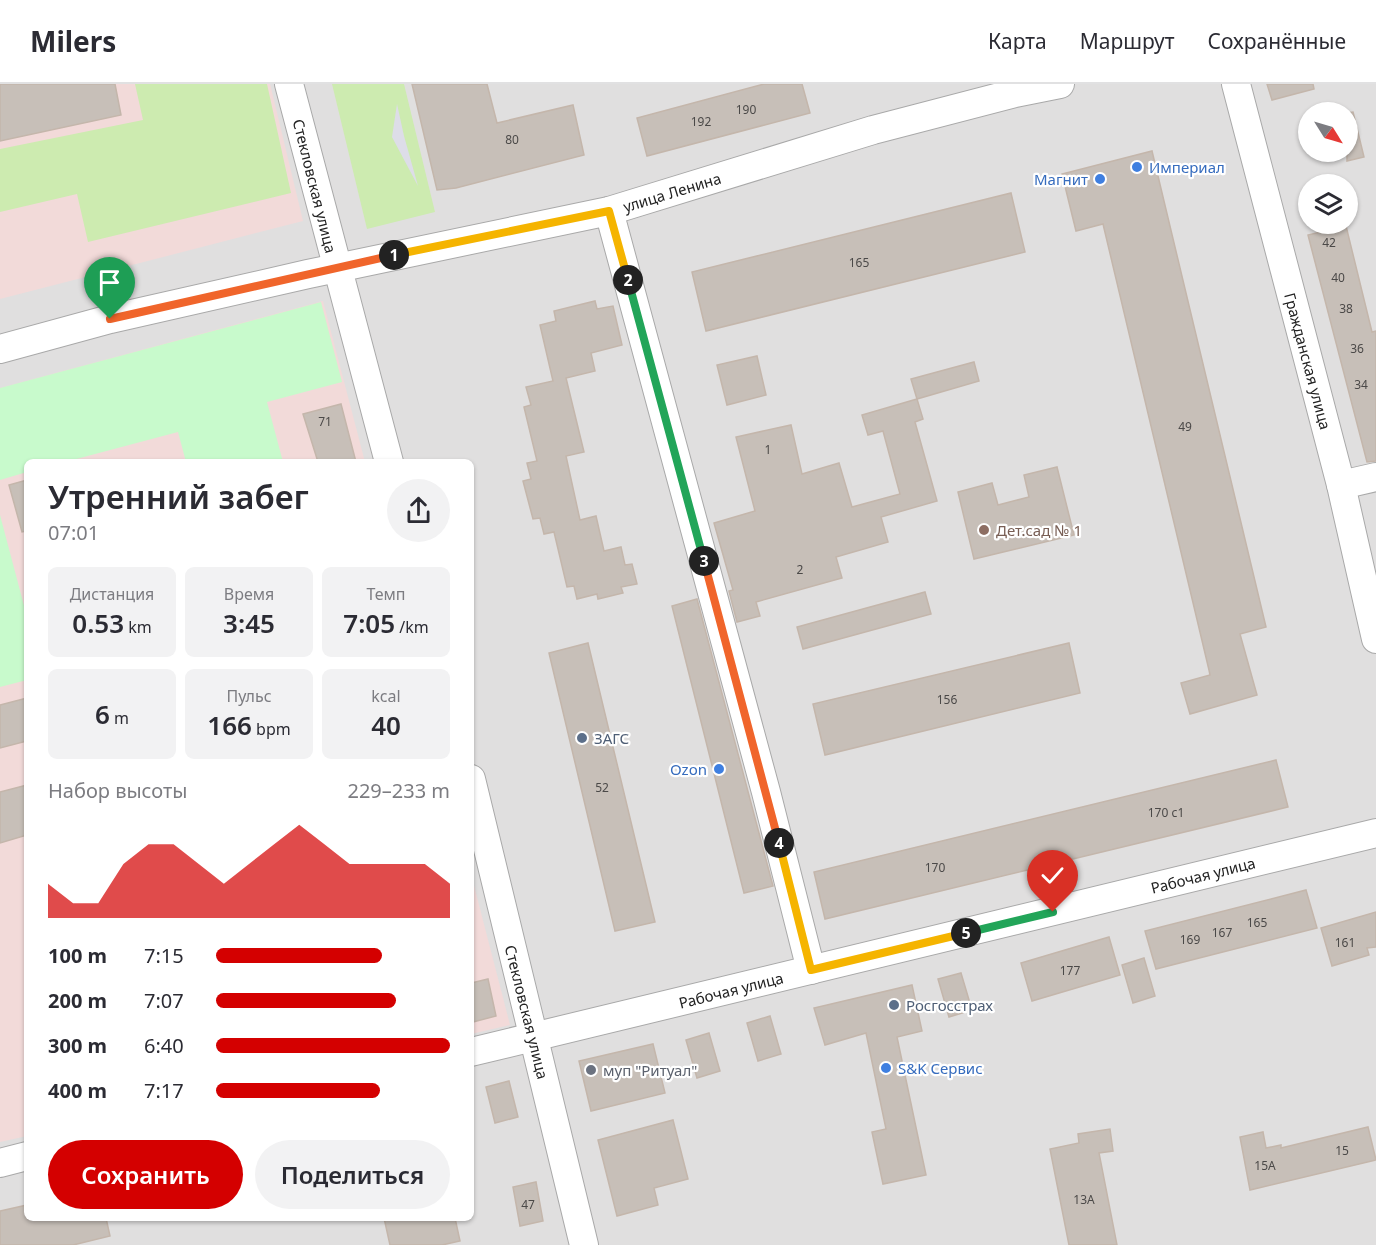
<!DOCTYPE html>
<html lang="ru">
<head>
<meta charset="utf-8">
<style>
	body { margin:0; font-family:"Noto Sans",sans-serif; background:#f2f2f3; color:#2b2b33; height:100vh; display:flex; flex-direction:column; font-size:22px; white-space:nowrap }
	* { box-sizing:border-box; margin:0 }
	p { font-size:20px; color:#7c7c81 }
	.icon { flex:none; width:33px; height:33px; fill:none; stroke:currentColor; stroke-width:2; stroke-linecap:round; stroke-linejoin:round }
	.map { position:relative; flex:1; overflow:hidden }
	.details { position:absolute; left:24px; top:375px; width:450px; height:762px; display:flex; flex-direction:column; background:#fff; border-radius:9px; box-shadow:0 2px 4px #0004 }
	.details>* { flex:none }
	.needle { width:39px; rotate:127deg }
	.buttons { position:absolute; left:1298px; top:18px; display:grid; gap:12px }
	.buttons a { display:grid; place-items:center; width:60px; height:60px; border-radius:50%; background:#fff; box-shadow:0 2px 4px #0004; font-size:30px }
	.pin { position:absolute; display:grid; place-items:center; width:51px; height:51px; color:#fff; margin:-62px -26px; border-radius:50% 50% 50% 0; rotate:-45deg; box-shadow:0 0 6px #0007 }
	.pin .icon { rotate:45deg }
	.km { position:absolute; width:30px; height:30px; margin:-15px; border-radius:50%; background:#222; color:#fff; font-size:16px; line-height:30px; text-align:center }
	.round { display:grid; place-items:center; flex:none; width:63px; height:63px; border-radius:32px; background:#f2f2f3 }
	.headline { display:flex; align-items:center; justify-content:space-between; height:102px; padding:0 24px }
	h1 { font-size:33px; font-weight:600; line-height:45px }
	.stats { display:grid; grid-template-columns:repeat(3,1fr); gap:9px; height:102px; padding:6px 24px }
	.stats div { display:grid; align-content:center; border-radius:9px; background:#f2f2f3; text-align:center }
	.stats b { font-size:26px; font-weight:600 }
	.stats small { font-size:16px; font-weight:400 }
	.stats p { font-size:16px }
	.chart { height:168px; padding:12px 24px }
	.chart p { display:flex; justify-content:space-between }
	.chart svg { width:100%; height:108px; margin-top:6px; fill:#d40000; opacity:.7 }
	.cta { display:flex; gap:12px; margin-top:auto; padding:12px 24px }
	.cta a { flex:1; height:69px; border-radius:36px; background:#d40000; color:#fff; font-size:24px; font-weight:600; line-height:69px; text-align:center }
	.cta a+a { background:#f2f2f3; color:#2b2b33 }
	ul { padding:0 24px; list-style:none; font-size:20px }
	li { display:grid; grid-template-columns:96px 72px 1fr; align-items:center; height:45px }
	li i { height:15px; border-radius:8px; background:#d40000 }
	header { display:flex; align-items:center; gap:36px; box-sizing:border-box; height:84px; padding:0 30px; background:#fff; border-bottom:2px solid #e1e1e2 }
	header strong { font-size:28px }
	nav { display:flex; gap:33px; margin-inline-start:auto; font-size:21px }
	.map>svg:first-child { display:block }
	.residential { fill:#e0dfdf; fill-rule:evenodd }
	.commercial { fill:#f2dad9 }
	.grass { fill:#cdebb0 }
	.park { fill:#c8facc }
	.plaza { fill:#dddde8 }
	.building { fill:#c7bfb8; stroke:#c4b6ab; stroke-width:1.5 }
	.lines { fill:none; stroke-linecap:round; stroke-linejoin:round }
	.minor-casing { stroke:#a9a9a9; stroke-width:30 }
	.minor { stroke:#fff; stroke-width:28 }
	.split-1-casing { stroke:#fff; stroke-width:12 }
	.split-2-casing { stroke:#fff; stroke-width:12 }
	.split-3-casing { stroke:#fff; stroke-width:12 }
	.split-4-casing { stroke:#fff; stroke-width:12 }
	.split-5-casing { stroke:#fff; stroke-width:12 }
	.split-6-casing { stroke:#fff; stroke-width:12 }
	.split-1 { stroke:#f0652b; stroke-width:8 }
	.split-2 { stroke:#f5b400; stroke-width:8 }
	.split-3 { stroke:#22a559; stroke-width:8 }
	.split-4 { stroke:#f0652b; stroke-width:8 }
	.split-5 { stroke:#f5b400; stroke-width:8 }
	.split-6 { stroke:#22a559; stroke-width:8 }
	.shop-dot { fill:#3f7fe0; stroke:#fff; stroke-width:2 }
	.education-dot { fill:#8d6e63; stroke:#fff; stroke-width:2 }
	.service-dot { fill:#5c6f8a; stroke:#fff; stroke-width:2 }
	.worship-dot { fill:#6b7280; stroke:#fff; stroke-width:2 }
	.labels { text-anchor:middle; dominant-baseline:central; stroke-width:4.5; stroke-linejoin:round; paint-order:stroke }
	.number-label { font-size:12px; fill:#4b4948 }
	.shop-label { font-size:15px; fill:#366cbe; stroke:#fff; text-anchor:start }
	.street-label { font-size:15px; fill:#222; stroke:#fff }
	.education-label { font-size:15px; fill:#785e54; stroke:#fff; text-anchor:start }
	.service-label { font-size:15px; fill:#4e5e75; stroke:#fff; text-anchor:start }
	.worship-label { font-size:15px; fill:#5b616d; stroke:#fff; text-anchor:start }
</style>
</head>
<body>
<header>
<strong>Milers</strong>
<nav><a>Карта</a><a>Маршрут</a><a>Сохранённые</a></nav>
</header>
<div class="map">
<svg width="1376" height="1161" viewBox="0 0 1376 1161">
	<rect width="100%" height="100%" fill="#f2efe9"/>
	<path class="residential" d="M0 0H1376V1161H0ZM1308 28H1347V68H1308ZM1308 100H1347V140H1308ZM27 378H471V1134H27Z"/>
	<g class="commercial">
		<polygon points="0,0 270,0 303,137 0,215"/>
		<polygon points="323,217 365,378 27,378 27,1052 0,1058 0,304"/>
		<polygon points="471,790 510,941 471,950"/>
	</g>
	<g class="grass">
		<polygon points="135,0 267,0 291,109 88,158 77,110 0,128 0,65 143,36"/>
		<polygon points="332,0 404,0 435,128 367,145"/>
	</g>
	<g class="park">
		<polygon points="321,218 342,298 267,318 283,378 186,378 178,348 65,378 27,378 27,388 0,396 0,304"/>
		<polygon points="0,431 27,533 27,596 0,603"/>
	</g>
	<polygon class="plaza" points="397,20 404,52 418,102 392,53"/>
	<g class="building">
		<polygon points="0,0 115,0 121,31 0,57"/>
		<polygon points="412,0 487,0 497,39 573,21 584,71 456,104 437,106"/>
		<polygon points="764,0 802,0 810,29 647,72 637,34"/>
		<polygon points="1267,0 1313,0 1314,5 1272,16"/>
		<polygon points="1353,28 1364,73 1347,77 1347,29"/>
		<polygon points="1152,67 1266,543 1240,550 1257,611 1190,630 1181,599 1210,591 1209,586 1103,140 1076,147 1062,90"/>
		<polygon points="1011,109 1025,168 706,247 692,188"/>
		<polygon points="1346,142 1372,248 1376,247 1376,377 1367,378 1308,151"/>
		<polygon points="595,217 597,225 613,222 622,261 591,269 595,287 566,294 584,368 566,372 580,436 596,432 604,467 621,463 625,481 632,480 637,500 621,503 623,509 598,515 597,510 577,515 574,502 567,503 554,448 544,450 540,434 533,435 523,397 531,395 527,379 537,377 524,323 531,321 526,303 553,297 540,241 556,237 554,227"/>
		<polygon points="757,272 766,311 727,321 717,281"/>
		<polygon points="974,278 979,297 917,315 911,295"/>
		<polygon points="917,315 923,335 915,338 937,417 881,433 888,458 836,473 842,494 756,518 760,532 737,538 729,507 733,506 714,439 755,427 736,353 791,341 802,390 839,379 852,423 900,410 883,347 868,351 862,331"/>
		<polygon points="341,320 356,378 318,378 303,330"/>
		<polygon points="1057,383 1074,451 974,475 958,408 992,399 998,421 1029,413 1024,391"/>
		<polygon points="27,396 27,447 22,448 9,401"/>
		<polygon points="925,508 931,530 803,565 797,543"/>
		<polygon points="697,515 773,802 744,809 672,522"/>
		<polygon points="588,559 655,838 615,847 549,569"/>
		<polygon points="1069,559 1080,609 825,671 813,620"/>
		<polygon points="27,614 27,657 0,664 0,621"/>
		<polygon points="1276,676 1288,723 825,835 814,788"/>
		<polygon points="27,701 27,751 0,759 0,708"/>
		<polygon points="1306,806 1317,844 1156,885 1145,847"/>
		<polygon points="1376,828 1376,863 1367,864 1369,871 1332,882 1321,844"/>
		<polygon points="1109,853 1120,891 1032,917 1021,879"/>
		<polygon points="1144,874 1155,912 1133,919 1122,881"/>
		<polygon points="961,889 972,926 949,933 938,895"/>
		<polygon points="488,895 496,932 473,938 471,899"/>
		<polygon points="912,901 922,947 897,953 926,1091 883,1100 872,1048 886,1045 866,949 825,961 814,924"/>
		<polygon points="770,932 781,970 758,977 747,939"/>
		<polygon points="709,949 720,987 697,994 686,956"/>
		<polygon points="653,960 665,1009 591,1027 579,977"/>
		<polygon points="509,997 518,1033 495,1039 486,1003"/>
		<polygon points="673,1036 688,1095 654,1104 658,1121 617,1132 598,1056"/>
		<polygon points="1368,1043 1376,1076 1250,1106 1240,1053 1263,1048 1266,1064 1281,1061 1281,1064"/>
		<polygon points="1110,1045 1113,1067 1099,1069 1117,1161 1069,1161 1050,1065 1079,1059 1078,1050"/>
		<polygon points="536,1098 543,1137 520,1142 513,1103"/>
		<polygon points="27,1121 27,1134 106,1134 110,1152 73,1161 0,1161 0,1127"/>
		<polygon points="384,1134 455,1134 460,1157 442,1161 390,1161"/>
	</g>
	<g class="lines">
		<g class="minor-casing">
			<g id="minor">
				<polyline points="289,0 389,378"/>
				<polyline points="1236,0 1341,401 1376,555"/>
				<polyline points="609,127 766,708 811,886"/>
				<polyline points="0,265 110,235 308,190 609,127 873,46 1015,9 1060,0"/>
				<polyline points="1341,401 1376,393"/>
				<polyline points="471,695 584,1161"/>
				<polyline points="471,968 1376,749"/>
				<polyline points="0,1079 27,1072"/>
			</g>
		</g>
		<use href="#minor" class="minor"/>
	</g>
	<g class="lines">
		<g class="split-1-casing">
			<polyline id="split-1" points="110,235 394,171"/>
		</g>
		<g class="split-2-casing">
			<polyline id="split-2" points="394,171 609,127 628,196"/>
		</g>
		<g class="split-3-casing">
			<polyline id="split-3" points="628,196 704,477"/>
		</g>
		<g class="split-4-casing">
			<polyline id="split-4" points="704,477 779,759"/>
		</g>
		<g class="split-5-casing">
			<polyline id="split-5" points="779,759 811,886 966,849"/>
		</g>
		<g class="split-6-casing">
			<polyline id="split-6" points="966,849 1053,828"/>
		</g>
		<use href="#split-1" class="split-1"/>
		<use href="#split-2" class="split-2"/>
		<use href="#split-3" class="split-3"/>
		<use href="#split-4" class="split-4"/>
		<use href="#split-5" class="split-5"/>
		<use href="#split-6" class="split-6"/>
	</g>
	<g class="shop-dot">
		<circle cx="1137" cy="83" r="6"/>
		<circle cx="1100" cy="95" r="6"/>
		<circle cx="719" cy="685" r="6"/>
		<circle cx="886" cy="984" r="6"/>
	</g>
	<circle class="education-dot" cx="984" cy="446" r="6"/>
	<g class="service-dot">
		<circle cx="582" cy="654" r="6"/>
		<circle cx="894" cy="921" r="6"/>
	</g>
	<circle class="worship-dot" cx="591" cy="986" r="6"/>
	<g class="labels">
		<g class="number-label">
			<text x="746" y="25">190</text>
			<text x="701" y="37">192</text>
			<text x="512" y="55">80</text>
			<text x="1329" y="158">42</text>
			<text x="859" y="178">165</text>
			<text x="1338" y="193">40</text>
			<text x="1346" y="224">38</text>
			<text x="1357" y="264">36</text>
			<text x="1361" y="300">34</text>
			<text x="325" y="337">71</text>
			<text x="1185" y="342">49</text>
			<text x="768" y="365">1</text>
			<text x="800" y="485">2</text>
			<text x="947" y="615">156</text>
			<text x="602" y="703">52</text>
			<text x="1166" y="728">170 с1</text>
			<text x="935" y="783">170</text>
			<text x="1257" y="838">165</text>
			<text x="1222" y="848">167</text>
			<text x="1190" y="855">169</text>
			<text x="1345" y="858">161</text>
			<text x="1070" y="886">177</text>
			<text x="1342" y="1066">15</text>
			<text x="1265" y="1081">15А</text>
			<text x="1084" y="1115">13А</text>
			<text x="528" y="1120">47</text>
		</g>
		<g class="shop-label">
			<text x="1149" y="83">Империал</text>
			<text x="1088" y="95" text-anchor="end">Магнит</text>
			<text x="707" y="685" text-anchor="end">Ozon</text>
			<text x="898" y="984">S&amp;K Сервис</text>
		</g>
		<g class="street-label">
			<text transform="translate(315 102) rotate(76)">Стекловская улица</text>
			<text transform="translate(672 108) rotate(-17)">улица Ленина</text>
			<text transform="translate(1308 277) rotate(75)">Гражданская улица</text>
			<text transform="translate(1203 791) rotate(-14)">Рабочая улица</text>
			<text transform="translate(731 906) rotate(-14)">Рабочая улица</text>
			<text transform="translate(527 928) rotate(76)">Стекловская улица</text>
		</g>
		<g class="education-label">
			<text x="996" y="446">Дет.сад № 1</text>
		</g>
		<g class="service-label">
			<text x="594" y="654">ЗАГС</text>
			<text x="906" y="921">Росгосстрах</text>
		</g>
		<g class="worship-label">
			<text x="603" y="986">муп "Ритуал"</text>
		</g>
	</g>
</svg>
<div class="buttons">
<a><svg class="needle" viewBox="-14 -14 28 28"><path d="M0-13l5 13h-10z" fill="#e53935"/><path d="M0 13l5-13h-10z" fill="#7c7c81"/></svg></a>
<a><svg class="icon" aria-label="layers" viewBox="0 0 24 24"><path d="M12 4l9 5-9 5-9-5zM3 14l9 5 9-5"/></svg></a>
</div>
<div class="pin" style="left:110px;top:235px;background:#1e9e55"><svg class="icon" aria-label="arrive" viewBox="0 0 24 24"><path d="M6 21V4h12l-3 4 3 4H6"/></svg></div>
<div class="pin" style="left:1053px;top:828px;background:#d93025"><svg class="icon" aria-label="check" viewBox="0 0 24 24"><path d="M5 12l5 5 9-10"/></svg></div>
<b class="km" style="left:394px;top:171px">1</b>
<b class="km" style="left:628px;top:196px">2</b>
<b class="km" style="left:704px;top:477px">3</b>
<b class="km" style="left:779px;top:759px">4</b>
<b class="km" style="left:966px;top:849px">5</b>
<section class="details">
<div class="headline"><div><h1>Утренний забег</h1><p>07:01</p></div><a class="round"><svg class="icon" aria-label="share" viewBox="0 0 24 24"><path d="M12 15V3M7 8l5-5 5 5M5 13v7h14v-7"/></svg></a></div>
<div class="stats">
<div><p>Дистанция</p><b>0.53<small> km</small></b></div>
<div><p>Время</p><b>3:45</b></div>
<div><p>Темп</p><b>7:05<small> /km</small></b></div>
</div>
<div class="stats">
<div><b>6<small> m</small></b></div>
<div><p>Пульс</p><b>166<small> bpm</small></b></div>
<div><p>kcal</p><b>40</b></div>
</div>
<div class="chart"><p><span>Набор высоты</span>229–233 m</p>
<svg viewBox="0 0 160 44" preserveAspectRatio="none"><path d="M0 44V30L10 38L20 38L30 22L40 14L50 14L60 22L70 30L80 22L90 14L100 6L110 14L120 22L130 22L140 22L150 22L160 30V44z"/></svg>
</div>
<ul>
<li><b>100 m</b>7:15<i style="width:71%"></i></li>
<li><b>200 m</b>7:07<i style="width:77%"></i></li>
<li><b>300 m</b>6:40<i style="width:100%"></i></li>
<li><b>400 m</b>7:17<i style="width:70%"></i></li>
</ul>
<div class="cta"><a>Сохранить</a><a>Поделиться</a></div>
</section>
</div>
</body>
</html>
